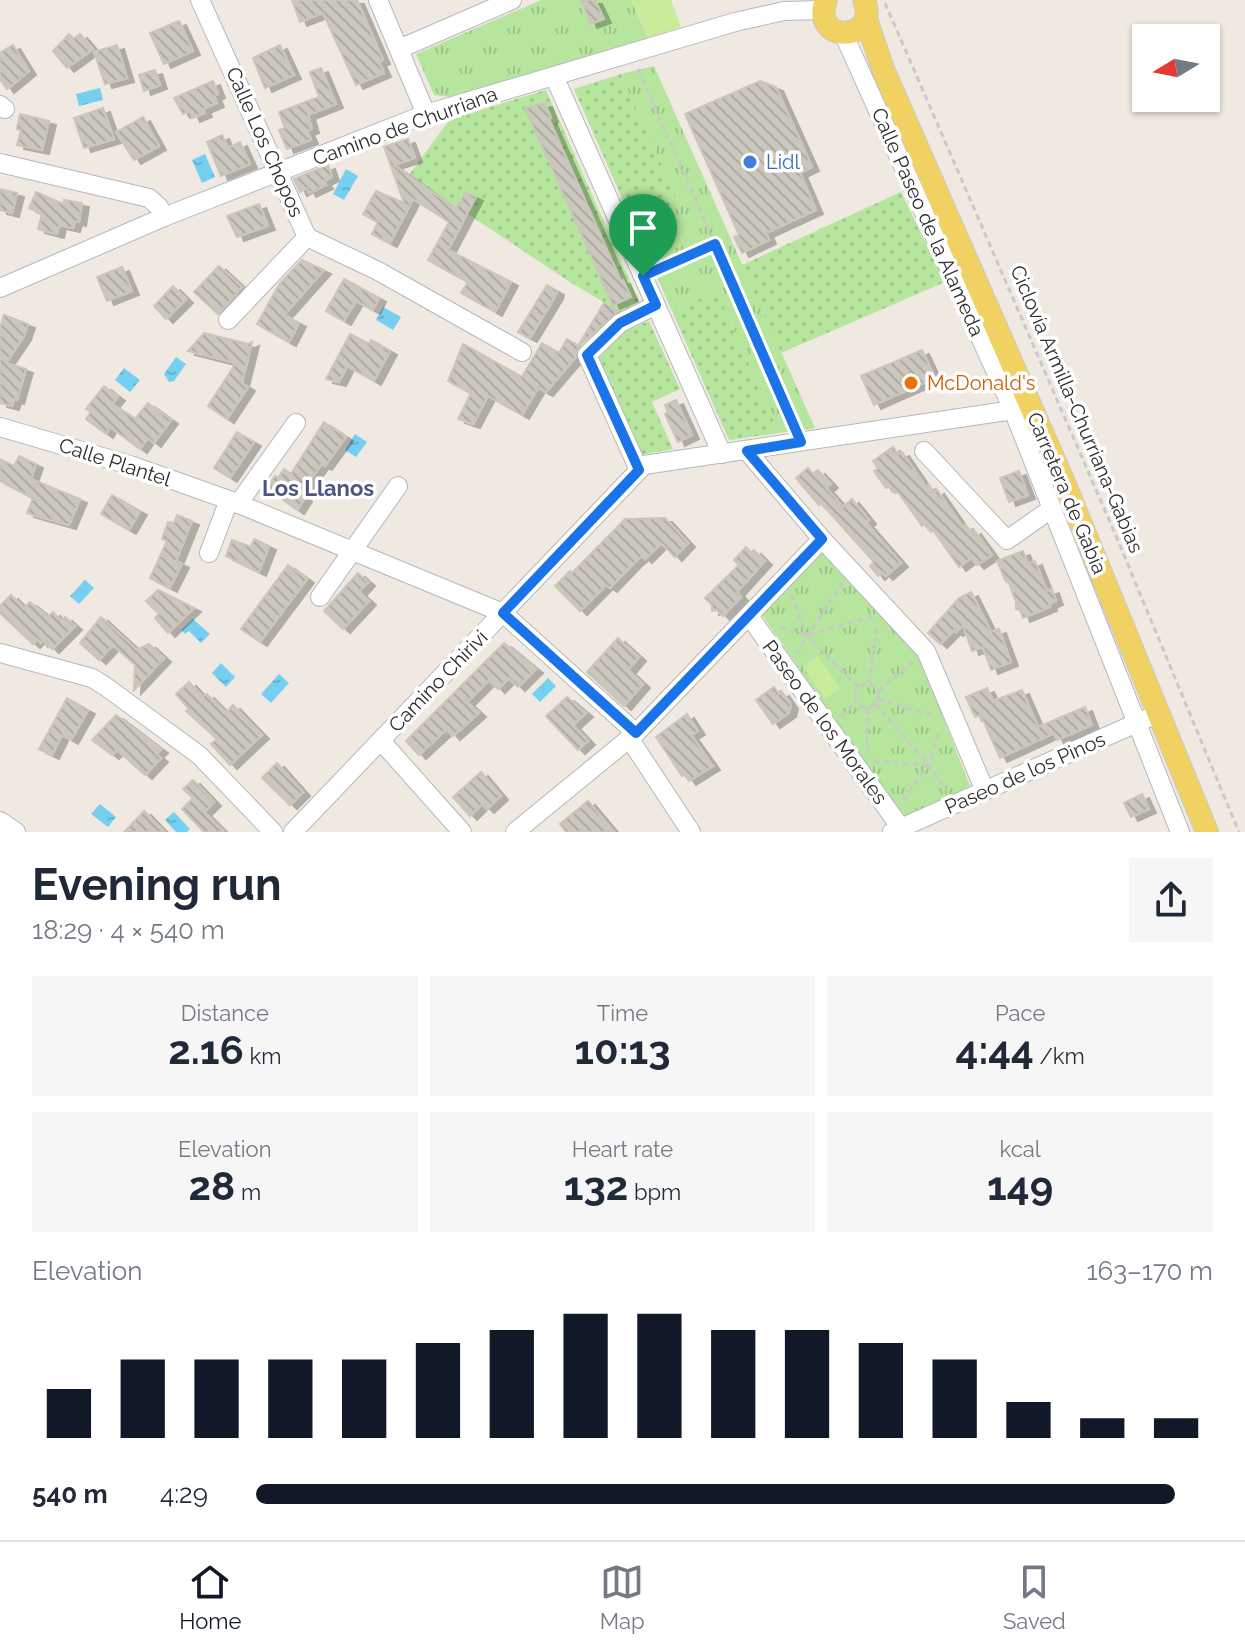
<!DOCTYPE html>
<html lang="en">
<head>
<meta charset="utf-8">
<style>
	body { margin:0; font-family:Raleway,sans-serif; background:#f6f6f7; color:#1f2937; height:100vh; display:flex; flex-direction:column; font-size:30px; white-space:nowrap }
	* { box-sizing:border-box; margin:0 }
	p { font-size:26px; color:#747a83 }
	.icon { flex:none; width:44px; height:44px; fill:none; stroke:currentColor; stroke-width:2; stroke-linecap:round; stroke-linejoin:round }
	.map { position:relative; height:832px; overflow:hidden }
	.details { display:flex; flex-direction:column; background:#fff; flex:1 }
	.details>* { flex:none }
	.needle { width:52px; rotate:260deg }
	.controls { position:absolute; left:1132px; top:24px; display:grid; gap:16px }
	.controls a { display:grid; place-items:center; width:88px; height:88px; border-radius:0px; background:#fff; box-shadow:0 2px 6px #0004; font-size:40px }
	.pin { position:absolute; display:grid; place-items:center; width:68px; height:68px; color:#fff; margin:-82px -34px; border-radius:50% 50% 50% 0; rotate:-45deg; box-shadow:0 0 8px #0007 }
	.pin .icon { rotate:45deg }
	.round { display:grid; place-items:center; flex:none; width:84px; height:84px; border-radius:0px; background:#f6f6f7 }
	.headline { display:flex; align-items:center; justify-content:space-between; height:136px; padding:0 32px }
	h1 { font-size:44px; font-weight:700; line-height:60px }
	.figures { display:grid; grid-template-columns:repeat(3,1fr); gap:12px; height:136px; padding:8px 32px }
	.figures div { display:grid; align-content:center; border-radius:0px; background:#f6f6f7; text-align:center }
	.figures b { font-size:40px; font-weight:700 }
	.figures small { font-size:22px; font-weight:400 }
	.figures p { font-size:22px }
	.chart { height:224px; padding:16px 32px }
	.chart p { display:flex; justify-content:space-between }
	.chart svg { width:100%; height:144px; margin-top:8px; stroke:#111827; stroke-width:6 }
	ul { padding:0 32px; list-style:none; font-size:26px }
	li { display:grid; grid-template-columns:128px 96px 1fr; align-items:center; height:60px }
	li i { height:20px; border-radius:10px; background:#111827 }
	.dock { display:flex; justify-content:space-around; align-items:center; height:112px; border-top:2px solid #e0e1e3; background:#fff; font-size:22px; color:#747a83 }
	.dock a { display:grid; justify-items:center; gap:4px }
	.dock .current { color:#111827 }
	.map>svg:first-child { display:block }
	.grass { fill:url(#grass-dots) }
	.park { fill:url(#park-tufts) }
	.pitch { fill:#c9ec9a }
	.water { fill:url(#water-ripples) }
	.building { fill:url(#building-back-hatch); stroke:#cbc5ba; stroke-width:2; filter:url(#shadow) }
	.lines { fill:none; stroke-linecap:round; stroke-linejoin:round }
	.minor-casing { stroke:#b4b7c1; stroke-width:20 }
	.major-casing { stroke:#c9c9c9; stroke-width:24 }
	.path { stroke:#c9c9c9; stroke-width:3; stroke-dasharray:6 4; stroke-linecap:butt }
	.minor { stroke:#fff; stroke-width:18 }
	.major { stroke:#f2d163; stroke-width:22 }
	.route-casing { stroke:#fff; stroke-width:16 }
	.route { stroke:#1a73e8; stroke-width:10 }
	.shop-dot { fill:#3f7fe0; stroke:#fff; stroke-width:3 }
	.food-dot { fill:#e8710a; stroke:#fff; stroke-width:3 }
	.labels { text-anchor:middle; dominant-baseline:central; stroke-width:7; stroke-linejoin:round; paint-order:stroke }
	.street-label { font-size:20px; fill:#2e2e2e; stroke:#fff }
	.shop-label { font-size:20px; fill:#366cbe; stroke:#fff; text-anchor:start }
	.food-label { font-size:20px; fill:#c56008; stroke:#fff; text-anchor:start }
	.neighbourhood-label { font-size:22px; font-weight:bold; fill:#4d5680; stroke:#fff }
</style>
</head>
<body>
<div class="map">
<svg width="1245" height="832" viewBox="0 0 1245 832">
	<defs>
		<pattern id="grass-dots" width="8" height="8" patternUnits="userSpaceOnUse" patternTransform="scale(2)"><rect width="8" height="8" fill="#b6e59e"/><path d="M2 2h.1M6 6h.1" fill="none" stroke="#9dc588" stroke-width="1.8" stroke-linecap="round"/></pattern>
		<pattern id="park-tufts" width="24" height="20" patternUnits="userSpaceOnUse" patternTransform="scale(2)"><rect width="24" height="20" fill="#b6e59e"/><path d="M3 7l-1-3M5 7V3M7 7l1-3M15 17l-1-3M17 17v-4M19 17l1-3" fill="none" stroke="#9dc588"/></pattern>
		<pattern id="water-ripples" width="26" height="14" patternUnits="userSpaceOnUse" patternTransform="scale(2)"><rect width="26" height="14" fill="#75cff0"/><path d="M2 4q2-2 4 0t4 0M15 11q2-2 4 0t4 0" fill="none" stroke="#66b2ce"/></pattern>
		<pattern id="building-back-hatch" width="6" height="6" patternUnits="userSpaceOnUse" patternTransform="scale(2)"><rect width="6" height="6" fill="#cbc7bf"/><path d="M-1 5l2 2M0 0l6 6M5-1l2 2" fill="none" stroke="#afaba4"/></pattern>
		<filter id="shadow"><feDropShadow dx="7" dy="4" stdDeviation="0" flood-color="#0004"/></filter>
	</defs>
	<rect width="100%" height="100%" fill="#efe9e1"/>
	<g class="grass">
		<polygon points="621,74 681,207 635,228 574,89"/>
		<polygon points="546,90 640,304 620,312 570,282 409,175 450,119"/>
		<polygon points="901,192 945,282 781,353 742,265"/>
		<polygon points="717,291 779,433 729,440 672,311"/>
		<polygon points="649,321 680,389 652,402 673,449 639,455 598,359 625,331"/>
	</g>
	<g class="park">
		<polygon points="541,0 631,0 648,38 450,97 434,95 416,54"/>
		<polygon points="654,66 815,428 779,433 717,291 672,311 635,228 680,207 621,74"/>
		<polygon points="822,552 919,656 970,786 903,818 762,615"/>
	</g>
	<g class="pitch">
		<polygon points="631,0 671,0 681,27 648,38"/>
		<polygon points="818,656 840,688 825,699 803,667"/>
	</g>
	<g class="water">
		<polygon points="100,88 103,100 79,106 76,94"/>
		<polygon points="205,154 215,177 202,183 192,160"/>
		<polygon points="346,169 358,176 344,200 333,194"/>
		<polygon points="383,307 401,317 393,330 376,320"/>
		<polygon points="176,357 186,364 174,381 169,382 164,374"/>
		<polygon points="124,368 140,380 130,392 115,380"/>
		<polygon points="355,434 367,442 356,457 345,450"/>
		<polygon points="85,580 94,588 79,604 70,596"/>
		<polygon points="193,619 210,634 201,643 189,631 185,634 181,630"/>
		<polygon points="221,663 235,677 226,687 212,673"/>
		<polygon points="279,674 289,683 271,703 261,694"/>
		<polygon points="548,678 556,686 540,702 532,694"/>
		<polygon points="100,804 116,817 108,827 91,814"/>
		<polygon points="174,812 190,829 187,832 176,832 165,820"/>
	</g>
	<g class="building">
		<polygon points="292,0 357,0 383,60 379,62 384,73 356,85 323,13 300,22"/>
		<polygon points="582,0 595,0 604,19 590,24"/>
		<polygon points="179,21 193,51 164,64 150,33"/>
		<polygon points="69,34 74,39 80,34 93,49 67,68 53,51"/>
		<polygon points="13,45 29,71 7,89 0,79 0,53"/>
		<polygon points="117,45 127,78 105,84 94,52"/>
		<polygon points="280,45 294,75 265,88 253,58"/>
		<polygon points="321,68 336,104 308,115 312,129 307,131 311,140 287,149 279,130 285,128 279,112 319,97 310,72"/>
		<polygon points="155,70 160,85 144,91 139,75"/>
		<polygon points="213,81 218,94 214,96 217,103 203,109 205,113 193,118 190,111 183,114 174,98"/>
		<polygon points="760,81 776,87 812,167 800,173 816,210 766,233 769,240 742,253 734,237 739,235 685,114"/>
		<polygon points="545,103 551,118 549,119 621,281 623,280 631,297 613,305 525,108"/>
		<polygon points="103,108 114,139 84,148 74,118"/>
		<polygon points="20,114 49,121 42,150 17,145 21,130 17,129"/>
		<polygon points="143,117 159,146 134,160 116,132"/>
		<polygon points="222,135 228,148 240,142 250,164 221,176 207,142"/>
		<polygon points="408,139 415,158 394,165 456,209 466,192 476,197 448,250 511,282 495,312 461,293 468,282 428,260 449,222 413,199 390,243 372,234 378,222 363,214 376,191 404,203 384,147"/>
		<polygon points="328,165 332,177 324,181 326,185 309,193 307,188 300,192 294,179"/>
		<polygon points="0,189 17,193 12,213 0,210"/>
		<polygon points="36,192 63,204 64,200 82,203 79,222 75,221 73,228 59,225 57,234 38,229 42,214 29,208"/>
		<polygon points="259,204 268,226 237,237 227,216"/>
		<polygon points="302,260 324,270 284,315 299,323 289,342 257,324 280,283"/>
		<polygon points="219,266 242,287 218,314 194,292"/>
		<polygon points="122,267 132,291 107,301 97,277"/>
		<polygon points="344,279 379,298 373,310 356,301 344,321 326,311"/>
		<polygon points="547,285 557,291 556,295 530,338 518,332"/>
		<polygon points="173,286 186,299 166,319 154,306"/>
		<polygon points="604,303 618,311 579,346 576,357 546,392 538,388 522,415 488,396 473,424 458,419 471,393 448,381 463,344 522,377 542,343 559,353 567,339 578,346"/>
		<polygon points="4,315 28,324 24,336 6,363 26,369 17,400 14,399 12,406 0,403 0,328"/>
		<polygon points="204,333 248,344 252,342 242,383 248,387 227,419 208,406 236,363 188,351"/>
		<polygon points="350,334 369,344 371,340 390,351 374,381 347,366 339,382 326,379"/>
		<polygon points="922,350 935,378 874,405 861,376"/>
		<polygon points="104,386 118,397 112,404 135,419 148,403 171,420 154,443 148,438 140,449 110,427 106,434 86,419 91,412 86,409"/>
		<polygon points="676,400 692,435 678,442 665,414 668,412 665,405"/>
		<polygon points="324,422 346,437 325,466 322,464 300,494 305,498 297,510 267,488 275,476 278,478 284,469 291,474"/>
		<polygon points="237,432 254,442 230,478 214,468"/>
		<polygon points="893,447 898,454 902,452 926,487 929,485 933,493 937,490 963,527 966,525 971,533 974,530 992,555 977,565 971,558 959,567 933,530 931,532 926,524 922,526 898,492 895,493 890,486 886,488 874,471 878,469 873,461"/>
		<polygon points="19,456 36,464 31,479 80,499 69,525 27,513 33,498 0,481 0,459 14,466"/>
		<polygon points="808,468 813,474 818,470 831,484 826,488 843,507 852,499 869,520 866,523 901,563 886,576 882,572 878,576 870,566 874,562 821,503 819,505 796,478"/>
		<polygon points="1019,471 1028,495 1009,502 1000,478"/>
		<polygon points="112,495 140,511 129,530 101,514"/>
		<polygon points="177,515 192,521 176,561 182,564 170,588 150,578 167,541 162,539 168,522 174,523"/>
		<polygon points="665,518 688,543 675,557 661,543 645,559 642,556 635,562 610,588 606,585 580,611 555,586 570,571 572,573 625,519"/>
		<polygon points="254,539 269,546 259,572 226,556 232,540 251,547"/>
		<polygon points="746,547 752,553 754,550 765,561 737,592 741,597 723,616 717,610 712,611 712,605 705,598 739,565 734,560"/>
		<polygon points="1023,551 1028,564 1035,561 1047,591 1052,589 1056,601 1049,604 1050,607 1023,618 1020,610 1016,609 1016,602 1008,581 1006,582 997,561"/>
		<polygon points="288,565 307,579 260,642 241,629"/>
		<polygon points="358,573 368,582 359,592 369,601 343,629 324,611"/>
		<polygon points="158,590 194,608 168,633 155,618 159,614 146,601"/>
		<polygon points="971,592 991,632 999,629 1011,662 991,670 983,647 972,651 963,625 956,632 954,630 940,644 928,633 959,598"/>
		<polygon points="11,595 24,608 30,602 48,617 53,612 61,621 65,617 75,626 52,649 43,640 41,643 38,639 33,644 0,613 0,606"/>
		<polygon points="101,617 137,650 149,644 164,658 134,690 135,665 113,645 99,660 80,643"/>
		<polygon points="618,638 639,657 628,670 643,684 624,706 587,672"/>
		<polygon points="504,643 536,669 518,687 509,678 498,689 489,680 467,702 479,713 453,736 447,729 419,755 406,741"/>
		<polygon points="189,682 203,697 207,694 226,713 233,705 262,735 230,765 211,744 217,739 186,711 189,709 176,694"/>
		<polygon points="774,687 779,694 782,692 791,705 789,713 773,724 756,700"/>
		<polygon points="987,688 993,701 1022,690 1038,727 1085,707 1092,725 1057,740 1054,733 1000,758 984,722 980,715 975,717 966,697"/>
		<polygon points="567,697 586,713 573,725 588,741 578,750 546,716"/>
		<polygon points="67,698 88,710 71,740 62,735 52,755 39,749"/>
		<polygon points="687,714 698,731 691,735 713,766 689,781 684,774 682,776 656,737"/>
		<polygon points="116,715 161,749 156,754 161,758 145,775 117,750 112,755 92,740"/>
		<polygon points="277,763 303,792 290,805 262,778"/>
		<polygon points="481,772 501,796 487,809 482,804 470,816 453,797"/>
		<polygon points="193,780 214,802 204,812 224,832 204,832 182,809 193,798 183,789"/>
		<polygon points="1142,794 1149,809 1131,817 1124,803"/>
		<polygon points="588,801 614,832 566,832 560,824"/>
		<polygon points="144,811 164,832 124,832"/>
	</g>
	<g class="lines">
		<g class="minor-casing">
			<g id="minor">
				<polyline points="200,0 307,237 378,271 522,352"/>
				<polyline points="378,0 426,114"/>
				<polyline points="843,33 1013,410 1180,832"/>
				<polyline points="399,49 512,0"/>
				<polyline points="554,76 722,454"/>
				<polyline points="0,105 5,109"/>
				<polyline points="0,163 149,198 159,207 164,217"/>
				<polyline points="0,288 164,217 426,114 735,22 784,11 823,10"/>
				<polyline points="228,320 307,237"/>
				<polyline points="0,427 133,466 229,500 503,613 636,733"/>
				<polyline points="747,451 822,539 926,651 985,791"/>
				<polyline points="924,451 1007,540 1051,509"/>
				<polyline points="639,470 587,355 620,323 656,305"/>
				<polyline points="238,504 296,423"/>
				<polyline points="209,553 229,500"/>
				<polyline points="320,597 398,486"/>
				<polyline points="749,616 901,828"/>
				<polyline points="0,653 92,678 105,686 199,755 273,832"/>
				<polyline points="629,738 691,832"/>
				<polyline points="381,741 462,832"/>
				<polyline points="0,821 16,832"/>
				<polyline points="293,832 644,465 1013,410 1030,404"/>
				<polyline points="515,832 636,733 822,539"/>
				<polyline points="892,832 1159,713"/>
			</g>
		</g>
		<g class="major-casing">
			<g id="major">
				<path d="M826 0C809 44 881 43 864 0"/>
				<polyline points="866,19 883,69 1063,480 1207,832"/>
			</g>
		</g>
		<g class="path">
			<polyline points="885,3 1116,536 1239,832"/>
			<polyline points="638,69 794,424"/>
			<polyline points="657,270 715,244"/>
			<polyline points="791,595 807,635 858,687"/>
			<polyline points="780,627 807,635 872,617"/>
			<polyline points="796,654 842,583"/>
			<polyline points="869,683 877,623"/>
			<circle cx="866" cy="696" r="12"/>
			<polyline points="878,691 914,661"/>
			<polyline points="878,699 936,716"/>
			<polyline points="875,704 929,765 946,791"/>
			<polyline points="867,708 867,751"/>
			<polyline points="841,716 857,703"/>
			<polyline points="873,761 929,765"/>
			<polyline points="903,800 929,765 939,730"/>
		</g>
		<use href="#minor" class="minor"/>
		<use href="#major" class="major"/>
	</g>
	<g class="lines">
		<g class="route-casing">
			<polygon id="route" points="715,244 801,442 747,451 822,539 636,733 503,613 639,470 587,355 620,323 656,305 643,276"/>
		</g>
		<use href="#route" class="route"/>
	</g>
	<circle class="shop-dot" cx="750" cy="162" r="8"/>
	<circle class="food-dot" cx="911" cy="383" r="8"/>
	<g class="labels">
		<g class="street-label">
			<text transform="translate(405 126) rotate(-20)">Camino de Churriana</text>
			<text transform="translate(265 142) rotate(66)">Calle Los Chopos</text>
			<text transform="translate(928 222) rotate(66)">Calle Paseo de la Alameda</text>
			<text transform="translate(1077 409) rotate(67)">Ciclovía Armilla-Churriana-Gabias</text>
			<text transform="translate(115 462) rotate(18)">Calle Plantel</text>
			<text transform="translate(1067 493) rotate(67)">Carretera de Gabia</text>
			<text transform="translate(438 681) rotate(-46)">Camino Chirivi</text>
			<text transform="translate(825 722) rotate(54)">Paseo de los Morales</text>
			<text transform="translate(1025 773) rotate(-24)">Paseo de los Pinos</text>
		</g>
		<g class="shop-label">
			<text x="766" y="162">Lidl</text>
		</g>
		<g class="food-label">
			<text x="927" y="383">McDonald's</text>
		</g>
		<g class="neighbourhood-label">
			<text x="318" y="488">Los Llanos</text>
		</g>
	</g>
</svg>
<div class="controls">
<a><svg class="needle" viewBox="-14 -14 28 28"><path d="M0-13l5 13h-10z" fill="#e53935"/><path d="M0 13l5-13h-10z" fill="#747a83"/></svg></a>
</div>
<div class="pin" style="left:643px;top:276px;background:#1e9e55"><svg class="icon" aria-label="arrive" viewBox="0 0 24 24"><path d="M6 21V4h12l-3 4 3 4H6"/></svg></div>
</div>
<section class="details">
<div class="headline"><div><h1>Evening run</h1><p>18:29 · 4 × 540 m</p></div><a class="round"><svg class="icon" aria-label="share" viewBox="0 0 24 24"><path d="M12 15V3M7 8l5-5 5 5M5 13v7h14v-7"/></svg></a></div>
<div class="figures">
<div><p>Distance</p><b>2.16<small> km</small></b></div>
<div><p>Time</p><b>10:13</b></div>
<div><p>Pace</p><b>4:44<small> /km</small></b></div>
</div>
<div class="figures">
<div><p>Elevation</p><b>28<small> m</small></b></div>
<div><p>Heart rate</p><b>132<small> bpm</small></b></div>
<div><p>kcal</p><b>149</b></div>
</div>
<div class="chart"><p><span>Elevation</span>163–170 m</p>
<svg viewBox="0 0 160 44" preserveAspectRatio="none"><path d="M5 44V29M15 44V20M25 44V20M35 44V20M45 44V20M55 44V15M65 44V11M75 44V6M85 44V6M95 44V11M105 44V11M115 44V15M125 44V20M135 44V33M145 44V38M155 44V38"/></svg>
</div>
<ul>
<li><b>540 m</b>4:29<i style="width:96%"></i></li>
</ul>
</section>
<nav class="dock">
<a class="current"><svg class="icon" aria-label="home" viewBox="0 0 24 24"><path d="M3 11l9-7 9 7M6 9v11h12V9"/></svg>Home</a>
<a><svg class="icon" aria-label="map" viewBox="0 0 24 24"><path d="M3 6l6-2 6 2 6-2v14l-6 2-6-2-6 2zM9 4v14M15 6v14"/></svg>Map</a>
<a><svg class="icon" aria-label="saved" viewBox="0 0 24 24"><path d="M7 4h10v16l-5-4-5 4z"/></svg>Saved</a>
</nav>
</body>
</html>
